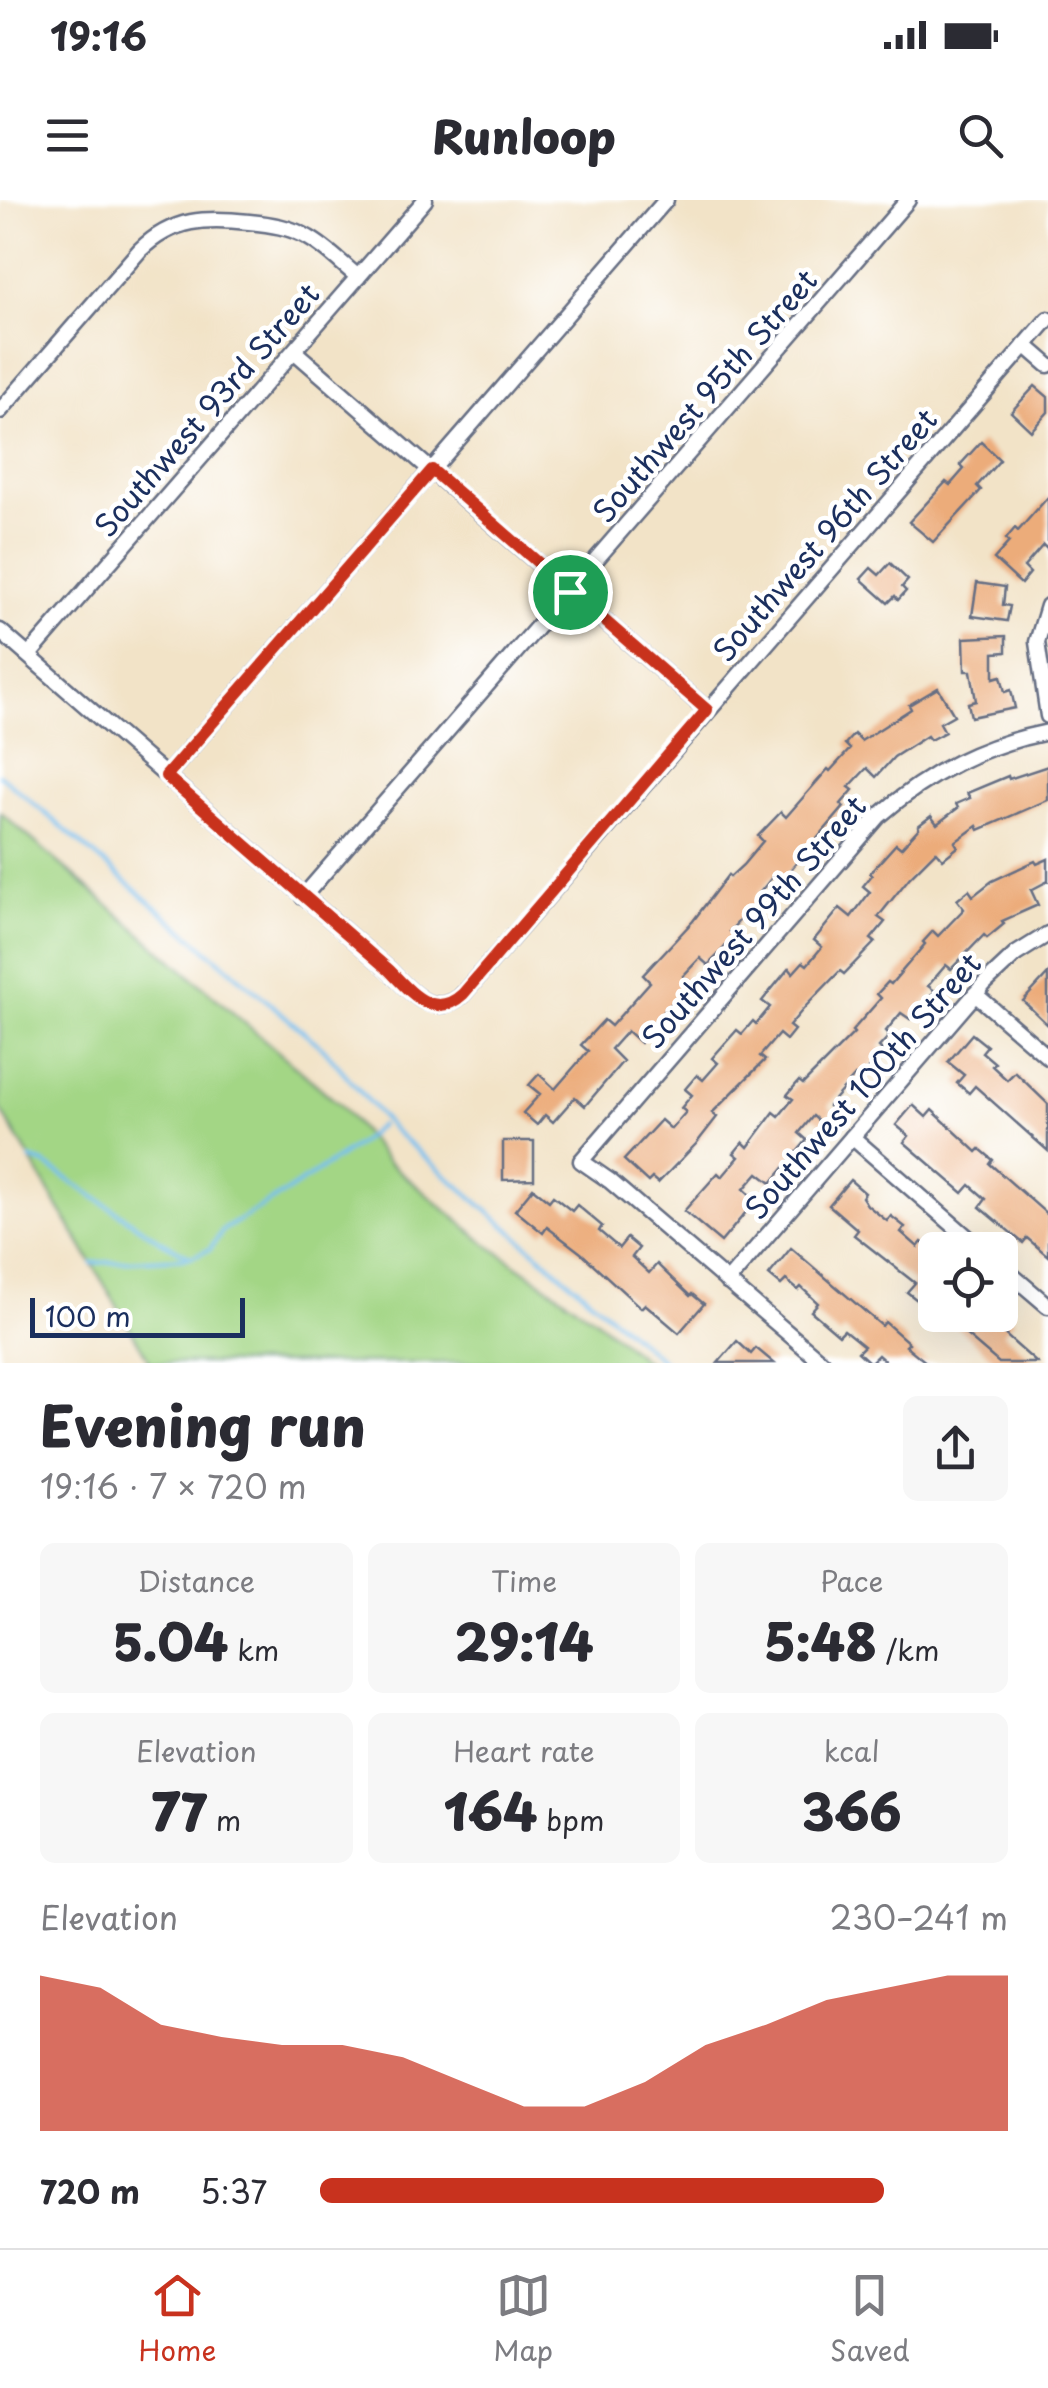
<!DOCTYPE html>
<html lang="en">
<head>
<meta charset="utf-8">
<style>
	body { margin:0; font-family:"Playpen Sans",sans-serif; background:#f7f7f7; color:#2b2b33; height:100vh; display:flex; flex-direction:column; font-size:38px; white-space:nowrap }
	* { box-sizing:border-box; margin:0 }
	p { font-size:32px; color:#7c7c81 }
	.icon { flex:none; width:55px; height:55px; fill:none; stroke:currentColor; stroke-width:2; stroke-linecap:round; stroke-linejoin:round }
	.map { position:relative; height:1163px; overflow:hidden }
	.drawer { display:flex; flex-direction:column; background:#fff; flex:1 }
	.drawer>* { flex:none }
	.buttons { position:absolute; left:918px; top:1032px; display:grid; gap:20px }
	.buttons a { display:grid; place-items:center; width:100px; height:100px; border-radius:15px; background:#fff; box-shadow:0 10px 40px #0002; font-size:50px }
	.scale { position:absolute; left:30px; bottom:25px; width:215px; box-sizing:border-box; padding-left:10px; border:5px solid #1b2f5e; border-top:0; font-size:28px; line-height:35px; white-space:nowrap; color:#1b2f5e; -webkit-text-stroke:8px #fff; paint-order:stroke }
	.pin { position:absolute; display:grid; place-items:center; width:85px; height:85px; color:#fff; margin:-42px; border:5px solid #fff; border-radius:50%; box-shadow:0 2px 10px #0007 }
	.round { display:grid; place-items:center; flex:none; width:105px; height:105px; border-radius:15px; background:#f7f7f7 }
	.summary { display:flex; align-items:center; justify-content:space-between; height:170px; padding:0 40px }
	h1 { font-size:55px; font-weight:800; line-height:75px }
	.stats { display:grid; grid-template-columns:repeat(3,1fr); gap:15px; height:170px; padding:10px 40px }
	.stats div { display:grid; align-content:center; border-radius:15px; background:#f7f7f7; text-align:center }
	.stats b { font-size:50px; font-weight:800 }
	.stats small { font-size:28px; font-weight:400 }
	.stats p { font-size:28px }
	.chart { height:280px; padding:20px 40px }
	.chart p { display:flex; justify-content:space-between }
	.chart svg { width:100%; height:180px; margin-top:10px; fill:#c8321e; opacity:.7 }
	ul { padding:0 40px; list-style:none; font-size:32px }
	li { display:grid; grid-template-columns:160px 120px 1fr; align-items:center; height:75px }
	li i { height:25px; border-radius:12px; background:#c8321e }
	.status { display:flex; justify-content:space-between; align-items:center; height:70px; padding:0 50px; background:#fff; direction:ltr }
	.status svg { height:28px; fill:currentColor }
	header { display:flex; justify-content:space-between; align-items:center; height:130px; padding:0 40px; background:#fff; font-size:45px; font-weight:800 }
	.dock { display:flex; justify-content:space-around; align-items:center; height:140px; border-top:2px solid #e1e1e2; background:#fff; font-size:28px; color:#7c7c81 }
	.dock a { display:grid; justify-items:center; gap:5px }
	.dock .on { color:#c8321e }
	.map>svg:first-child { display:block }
	.green { fill:#a3d685; stroke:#5f8272; stroke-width:2.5 }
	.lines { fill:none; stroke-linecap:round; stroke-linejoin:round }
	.stream { stroke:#77c0f0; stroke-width:4 }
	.building { fill:#ecac7a }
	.minor-casing { stroke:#666e83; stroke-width:19 }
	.minor { stroke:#fff; stroke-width:14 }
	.route-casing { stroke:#fff; stroke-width:20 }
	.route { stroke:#c8321e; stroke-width:12 }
	.labels { text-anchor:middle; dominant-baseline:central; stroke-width:9; stroke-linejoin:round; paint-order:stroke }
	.street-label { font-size:30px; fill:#1b2f5e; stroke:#fff }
</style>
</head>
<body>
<div class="status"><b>19:16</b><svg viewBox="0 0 49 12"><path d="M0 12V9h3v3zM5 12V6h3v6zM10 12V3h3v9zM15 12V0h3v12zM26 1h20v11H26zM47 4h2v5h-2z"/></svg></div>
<header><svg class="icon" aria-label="menu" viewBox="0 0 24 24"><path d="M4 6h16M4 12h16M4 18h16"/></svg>Runloop<svg class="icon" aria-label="search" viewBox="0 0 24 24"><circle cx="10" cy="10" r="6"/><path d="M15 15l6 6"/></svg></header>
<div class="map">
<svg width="1048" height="1163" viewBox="0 0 1048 1163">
	<rect width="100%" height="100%" fill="#fff"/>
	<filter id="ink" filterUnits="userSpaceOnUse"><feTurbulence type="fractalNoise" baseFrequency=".01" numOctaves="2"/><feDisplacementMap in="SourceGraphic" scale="20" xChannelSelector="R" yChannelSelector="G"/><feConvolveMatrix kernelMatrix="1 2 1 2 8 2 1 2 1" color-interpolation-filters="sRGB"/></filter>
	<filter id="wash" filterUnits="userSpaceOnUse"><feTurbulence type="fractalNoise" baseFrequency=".0048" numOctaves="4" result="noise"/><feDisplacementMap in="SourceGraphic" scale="40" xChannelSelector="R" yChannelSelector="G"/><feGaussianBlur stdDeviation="2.25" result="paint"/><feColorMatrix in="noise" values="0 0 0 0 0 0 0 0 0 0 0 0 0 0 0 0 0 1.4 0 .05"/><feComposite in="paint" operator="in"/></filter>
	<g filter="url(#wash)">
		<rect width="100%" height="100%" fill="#f2e3c7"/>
		<polygon class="green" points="0,612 340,905 387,961 485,1043 596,1120 648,1163 145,1163 149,1160 0,908"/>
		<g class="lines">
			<g class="stream">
				<polyline points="0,575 324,849 391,928 665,1163"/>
				<polyline points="30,959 45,964 159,1040 191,1057 210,1049 223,1030 288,991 357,945 380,925"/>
				<polyline points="92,1063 187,1058"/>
			</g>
		</g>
		<g id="blocks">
			<g class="building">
				<polygon points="1035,186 1048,197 1048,212 1031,231 1011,212"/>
				<polygon points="981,242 1000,260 977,286 981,290 933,342 909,322 946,282 950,285 964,269 960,265"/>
				<polygon points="1048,297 1048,350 1043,345 1024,367 1030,373 1021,384 994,359 1009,342 1006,339 1015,328 1018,331"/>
				<polygon points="890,363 908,380 902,387 906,391 898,400 895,396 888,403 861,379 871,368 879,375"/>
				<polygon points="977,383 1005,387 1003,405 1010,406 1007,421 972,416"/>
				<polygon points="1006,436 1006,452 994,453 994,478 1001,476 1005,492 1011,490 1015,508 971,517 968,503 976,501 971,471 965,471 964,438"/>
				<polygon points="938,488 954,515 940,523 945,532 930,540 927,536 894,557 876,577 867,568 849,587 853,590 841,604 844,607 780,682 773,676 754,700 760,704 750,716 746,713 730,731 735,735 717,756 708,765 700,758 683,776 691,783 648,828 651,831 640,843 627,831 611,849 623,861 585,906 575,897 553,922 545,915 537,925 523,913 540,894 529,885 539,874 555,889 588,851 581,845 604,820 611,826 650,782 643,775 693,721 728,675 730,677 743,665 763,641 758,636 781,612 786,617 828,569 830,571 850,549 845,544 854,534 861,541 911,509 909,505"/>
				<polygon points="1048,566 1048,600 979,630 977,626 955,642 958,647 943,659 936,651 910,677 878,717 885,722 871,739 875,742 844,774 840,771 806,806 789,826 794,830 786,840 779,834 760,856 765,860 712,913 717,917 696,944 658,983 652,978 648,982 624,960 661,920 671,929 686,912 681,908 692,895 685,889 697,875 703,880 718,863 712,858 737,830 742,834 753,821 756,824 770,807 762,801 789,768 793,773 803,762 807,765 822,747 814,740 840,708 851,717 870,692 863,686 872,675 870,673 896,644 901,648 919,628 918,626 931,616 937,624 958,608 956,604 970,598 967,593 1008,576 1009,579"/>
				<polygon points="1048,659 1048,681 1031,690 1038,705 1002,721 1004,724 987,738 984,735 951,769 946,765 928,786 935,791 910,819 901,813 886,831 890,835 879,847 883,851 859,880 855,876 828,906 833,910 821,923 813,916 799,933 807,940 771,983 758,973 744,989 756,1000 721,1042 684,1011 718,973 722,977 739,957 734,953 743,942 748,947 774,912 779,916 793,899 787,895 799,881 803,884 854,833 852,831 881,798 877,794 888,782 891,784 925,744 923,742 933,731 938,736 964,709 957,700 969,690 973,696 992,681 1035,661 1037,664"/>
				<polygon points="1048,774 1048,825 1023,801"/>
				<polygon points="972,834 987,846 982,852 995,863 992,866 1007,880 1015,872 1048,904 1048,951 975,886 969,893 957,883 964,875 948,862"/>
				<polygon points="913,905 926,917 932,910 977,952 980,949 993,960 990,964 1048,1015 1048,1056 1027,1038 1023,1043 980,1007 986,999 970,985 963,993 904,942 909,936 896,925"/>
				<polygon points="503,941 534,941 534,979 503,980"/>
				<polygon points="850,980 865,993 862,997 867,1005 887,1021 891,1016 905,1027 901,1032 918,1047 922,1042 935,1053 935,1108 921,1095 917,1100 907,1092 915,1083 854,1035 858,1030 829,1005"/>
				<polygon points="533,988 549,1001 553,996 572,1011 577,1005 602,1026 599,1031 619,1048 627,1038 639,1048 632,1057 649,1073 657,1064 690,1096 692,1094 704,1104 679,1133 645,1104 641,1108 581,1053 547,1027 543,1033 515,1010"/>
				<polygon points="791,1048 882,1126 885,1122 909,1143 906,1146 927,1163 887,1163 878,1155 870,1163 858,1152 864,1146 844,1130 839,1135 811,1111 818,1103 801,1087 798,1090 786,1080 781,1085 769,1075"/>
				<polygon points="1000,1108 1014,1121 1003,1133 1037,1163 999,1163 943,1115 1000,1115"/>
				<polygon points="737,1141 751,1154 756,1148 774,1163 718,1163"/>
			</g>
		</g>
	</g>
	<g filter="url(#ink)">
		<use href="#blocks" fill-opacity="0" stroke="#666e83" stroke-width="2.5"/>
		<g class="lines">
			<g class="minor-casing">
				<g id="minor">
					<polyline points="1025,145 1048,165"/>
					<polyline points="294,151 707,510"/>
					<path d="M0 211 140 50C173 18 206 17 249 22 270 24 291 27 309 38 327 48 342 64 358 77"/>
					<polyline points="1048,406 1037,442 1048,516"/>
					<path d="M0 431 389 770C411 792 433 821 463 794L1048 119"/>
					<polyline points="29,455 425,0"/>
					<polyline points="167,575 666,0"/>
					<polyline points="303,697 908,0"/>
					<polyline points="975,794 1048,857"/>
					<polyline points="852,937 982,1050"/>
					<polyline points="1000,1065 1048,1106"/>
					<polyline points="727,1082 984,784 1016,754 1048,734"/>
					<path d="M823 1163 610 981 581 961 879 616C929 572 983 545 1048 532"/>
				</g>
			</g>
			<use href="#minor" class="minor"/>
		</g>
	</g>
	<g class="lines" filter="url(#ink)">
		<g class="route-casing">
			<path id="route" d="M432 270 707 510 463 794C433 822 410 791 389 770L166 576Z"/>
		</g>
		<use href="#route" class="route"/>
	</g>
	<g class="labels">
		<g class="street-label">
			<text transform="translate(704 195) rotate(-49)">Southwest 95th Street</text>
			<text transform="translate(206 209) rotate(-49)">Southwest 93rd Street</text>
			<text transform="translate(824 334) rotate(-49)">Southwest 96th Street</text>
			<text transform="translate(753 721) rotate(-49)">Southwest 99th Street</text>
			<text transform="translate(862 885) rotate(-49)">Southwest 100th Street</text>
		</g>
	</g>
</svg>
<div class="buttons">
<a><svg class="icon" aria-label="locate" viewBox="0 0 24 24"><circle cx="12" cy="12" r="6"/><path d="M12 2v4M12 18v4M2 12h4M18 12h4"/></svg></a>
</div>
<div class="scale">100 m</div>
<div class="pin" style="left:570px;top:392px;background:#1e9e55"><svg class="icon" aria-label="arrive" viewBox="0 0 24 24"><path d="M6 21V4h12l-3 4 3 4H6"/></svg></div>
</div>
<section class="drawer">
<div class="summary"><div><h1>Evening run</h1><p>19:16 · 7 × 720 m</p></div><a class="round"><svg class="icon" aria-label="share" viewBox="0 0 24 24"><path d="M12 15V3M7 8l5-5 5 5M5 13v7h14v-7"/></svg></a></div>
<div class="stats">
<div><p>Distance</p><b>5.04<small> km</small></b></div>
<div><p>Time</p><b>29:14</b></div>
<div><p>Pace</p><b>5:48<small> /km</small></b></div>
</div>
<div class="stats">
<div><p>Elevation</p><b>77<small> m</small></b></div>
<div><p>Heart rate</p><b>164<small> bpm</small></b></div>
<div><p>kcal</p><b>366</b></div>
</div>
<div class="chart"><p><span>Elevation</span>230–241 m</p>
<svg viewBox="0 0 160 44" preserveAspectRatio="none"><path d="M0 44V6L10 9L20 18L30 21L40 23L50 23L60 26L70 32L80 38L90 38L100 32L110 23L120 18L130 12L140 9L150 6L160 6V44z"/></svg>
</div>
<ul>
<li><b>720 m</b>5:37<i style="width:82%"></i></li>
</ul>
</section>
<nav class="dock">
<a class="on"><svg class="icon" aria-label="home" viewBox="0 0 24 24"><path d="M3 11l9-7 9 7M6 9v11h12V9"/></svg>Home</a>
<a><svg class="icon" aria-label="map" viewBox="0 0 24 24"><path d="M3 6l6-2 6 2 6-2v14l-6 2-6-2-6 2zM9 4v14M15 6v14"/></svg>Map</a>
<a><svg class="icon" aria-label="saved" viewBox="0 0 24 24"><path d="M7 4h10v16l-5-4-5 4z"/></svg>Saved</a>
</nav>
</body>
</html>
